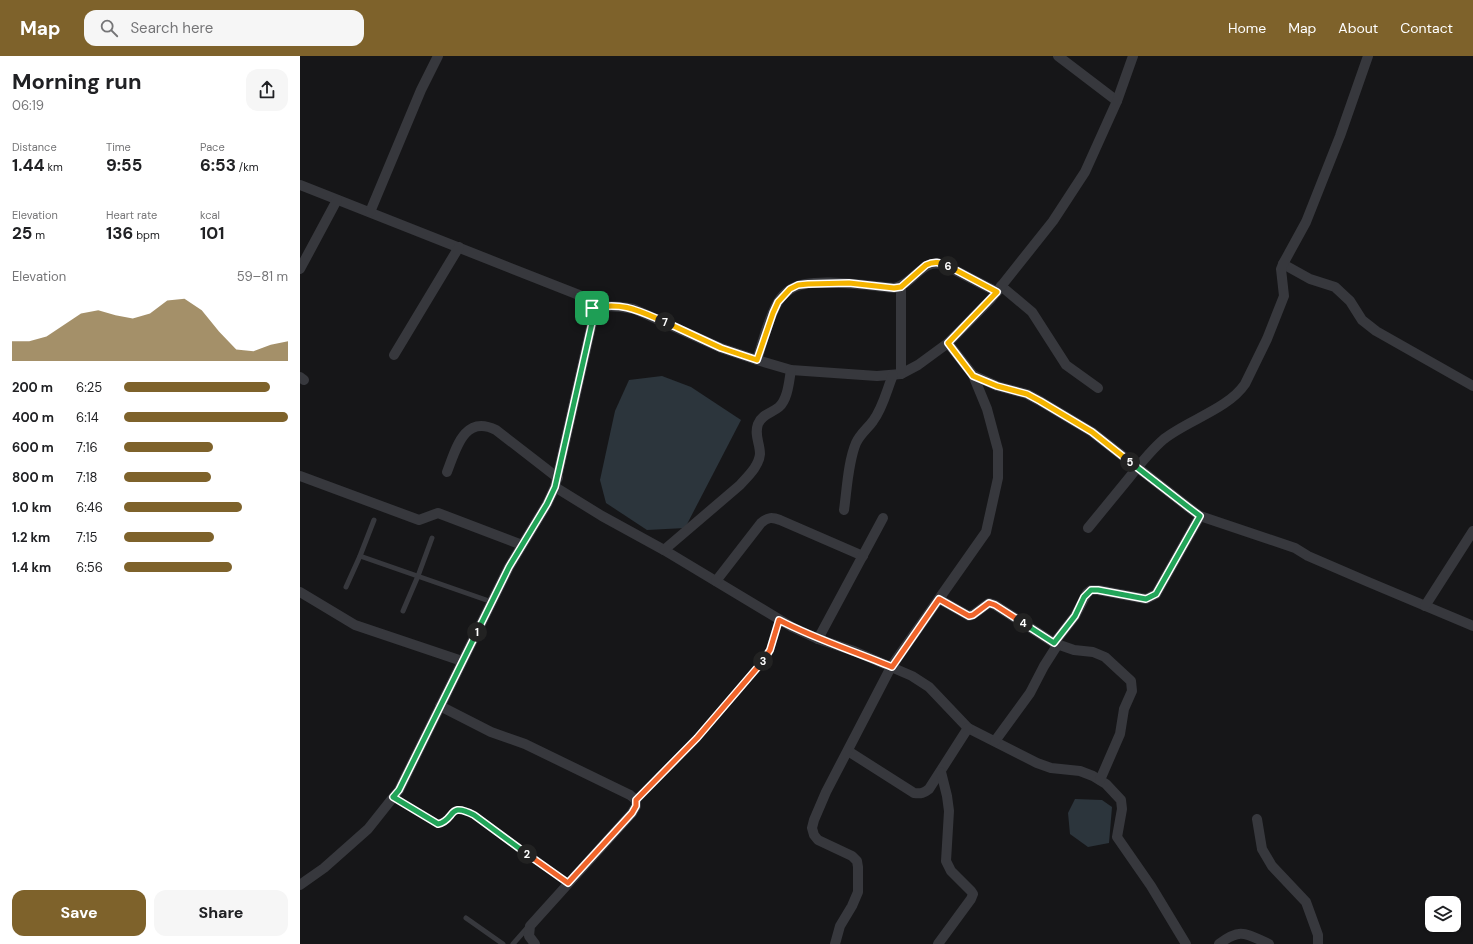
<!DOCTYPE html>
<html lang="en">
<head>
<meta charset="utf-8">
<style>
	body { margin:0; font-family:"DM Sans",sans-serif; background:#f6f6f6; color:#202124; height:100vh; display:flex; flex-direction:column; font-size:15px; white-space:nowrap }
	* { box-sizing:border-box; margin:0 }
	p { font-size:13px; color:#757577 }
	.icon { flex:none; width:22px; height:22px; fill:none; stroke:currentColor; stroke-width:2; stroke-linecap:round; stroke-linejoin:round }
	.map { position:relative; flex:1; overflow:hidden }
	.drawer { display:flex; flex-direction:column; background:#fff; width:300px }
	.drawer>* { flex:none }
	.controls { position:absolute; left:1125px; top:840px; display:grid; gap:8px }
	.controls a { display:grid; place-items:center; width:36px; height:36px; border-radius:8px; background:#fff; box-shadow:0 1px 3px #0004; font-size:20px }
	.pin { position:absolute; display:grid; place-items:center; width:34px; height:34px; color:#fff; margin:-17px; border-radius:8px; box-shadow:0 2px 6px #0006 }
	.km { position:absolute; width:20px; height:20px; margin:-10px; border-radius:50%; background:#222; color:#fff; font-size:11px; line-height:20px; text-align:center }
	.round { display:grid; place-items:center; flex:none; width:42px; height:42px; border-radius:12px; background:#f6f6f6 }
	.summary { display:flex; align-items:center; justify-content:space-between; height:68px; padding:0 12px }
	h1 { font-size:22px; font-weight:700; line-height:30px }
	.stats { display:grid; grid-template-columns:repeat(3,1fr); gap:6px; height:68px; padding:4px 12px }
	.stats div { display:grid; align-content:center }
	.stats b { font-size:17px; font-weight:700 }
	.stats small { font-size:11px; font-weight:400 }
	.stats p { font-size:11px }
	.chart { height:112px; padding:8px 12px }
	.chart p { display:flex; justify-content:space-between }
	.chart svg { width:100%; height:72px; margin-top:4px; fill:#7e622b; opacity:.7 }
	.action { display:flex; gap:8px; margin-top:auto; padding:8px 12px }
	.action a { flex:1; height:46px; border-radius:12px; background:#7e622b; color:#fff; font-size:16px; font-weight:700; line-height:46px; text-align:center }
	.action a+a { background:#f6f6f6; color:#202124 }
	ul { padding:0 12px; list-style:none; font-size:13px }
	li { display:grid; grid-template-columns:64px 48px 1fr; align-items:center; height:30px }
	li i { height:10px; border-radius:5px; background:#7e622b }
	header { display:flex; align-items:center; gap:24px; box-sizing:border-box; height:56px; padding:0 20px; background:#7e622b; color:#fff }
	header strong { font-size:19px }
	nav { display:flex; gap:22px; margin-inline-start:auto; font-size:14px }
	.search { width:280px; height:36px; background:#f6f6f6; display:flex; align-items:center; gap:10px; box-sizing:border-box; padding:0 14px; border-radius:12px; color:#757577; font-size:15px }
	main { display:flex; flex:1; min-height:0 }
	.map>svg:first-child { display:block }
	.water { fill:#2c353c }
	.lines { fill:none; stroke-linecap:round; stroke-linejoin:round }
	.service { stroke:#37383d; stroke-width:5 }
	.minor { stroke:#37383d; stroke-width:10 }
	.split-1-casing { stroke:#fff; stroke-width:8 }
	.split-2-casing { stroke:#fff; stroke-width:8 }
	.split-3-casing { stroke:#fff; stroke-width:8 }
	.split-4-casing { stroke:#fff; stroke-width:8 }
	.split-5-casing { stroke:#fff; stroke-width:8 }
	.split-6-casing { stroke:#fff; stroke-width:8 }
	.split-7-casing { stroke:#fff; stroke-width:8 }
	.split-8-casing { stroke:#fff; stroke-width:8 }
	.split-1 { stroke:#22a559; stroke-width:5 }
	.split-2 { stroke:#22a559; stroke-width:5 }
	.split-3 { stroke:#f0652b; stroke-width:5 }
	.split-4 { stroke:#f0652b; stroke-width:5 }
	.split-5 { stroke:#22a559; stroke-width:5 }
	.split-6 { stroke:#f5b400; stroke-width:5 }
	.split-7 { stroke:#f5b400; stroke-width:5 }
	.split-8 { stroke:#f5b400; stroke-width:5 }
</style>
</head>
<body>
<header>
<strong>Map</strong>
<div class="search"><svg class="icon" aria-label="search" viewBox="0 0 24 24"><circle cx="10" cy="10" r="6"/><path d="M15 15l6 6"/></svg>Search here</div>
<nav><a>Home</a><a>Map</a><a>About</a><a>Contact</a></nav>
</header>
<main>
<section class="drawer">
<div class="summary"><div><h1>Morning run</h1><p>06:19</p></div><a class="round"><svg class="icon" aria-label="share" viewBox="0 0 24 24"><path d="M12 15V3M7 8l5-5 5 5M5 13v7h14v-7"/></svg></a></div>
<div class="stats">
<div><p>Distance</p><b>1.44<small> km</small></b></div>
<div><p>Time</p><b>9:55</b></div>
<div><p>Pace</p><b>6:53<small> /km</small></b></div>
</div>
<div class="stats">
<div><p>Elevation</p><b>25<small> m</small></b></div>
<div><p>Heart rate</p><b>136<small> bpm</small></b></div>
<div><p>kcal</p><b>101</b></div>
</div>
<div class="chart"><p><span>Elevation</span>59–81 m</p>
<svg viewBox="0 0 160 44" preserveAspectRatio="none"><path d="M0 44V32L10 32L20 29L30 22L40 15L50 13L60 16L70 18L80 15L90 7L100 6L110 13L120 26L130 37L140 38L150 34L160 32V44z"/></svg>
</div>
<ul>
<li><b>200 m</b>6:25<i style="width:89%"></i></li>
<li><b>400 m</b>6:14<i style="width:100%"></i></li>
<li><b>600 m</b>7:16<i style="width:54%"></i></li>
<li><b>800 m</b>7:18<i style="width:53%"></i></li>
<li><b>1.0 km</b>6:46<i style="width:72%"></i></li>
<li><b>1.2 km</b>7:15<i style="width:55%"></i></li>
<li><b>1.4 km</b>6:56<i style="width:66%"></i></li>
</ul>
<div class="action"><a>Save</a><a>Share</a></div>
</section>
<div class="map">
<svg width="1173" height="888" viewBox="0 0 1173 888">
	<rect width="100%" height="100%" fill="#161618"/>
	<g class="water">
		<polygon points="362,320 391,331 441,364 385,472 347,474 306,447 300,424 315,355 329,324"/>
		<polygon points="775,743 802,744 812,751 809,787 788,791 770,778 768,757"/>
	</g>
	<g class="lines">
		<g class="service">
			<polyline points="60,500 192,546"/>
			<polyline points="46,531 60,500 74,464"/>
			<polyline points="103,555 118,520 132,482"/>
			<path d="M93 741 138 768C156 764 147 745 174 759L268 827"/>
			<polyline points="336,744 397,682 452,619 471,594 479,564"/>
			<polyline points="166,862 203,888"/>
			<polyline points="213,888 228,871"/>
		</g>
		<g class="minor">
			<polyline points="758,0 817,45"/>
			<polyline points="0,129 279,239 292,252 292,267 255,431 247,448 209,511 99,734 68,773 24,812 0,829"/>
			<polyline points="70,156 121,34 138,0"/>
			<polyline points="983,208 1010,223 1035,231 1050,245 1062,264 1076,275 1173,330"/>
			<polyline points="0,213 37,144"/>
			<polyline points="701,230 732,256 766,309 798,332"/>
			<path d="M292 252C306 249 319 250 334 253L421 292 457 304 491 314 577 320 601 318 618 309 648 287 691 243 753 165 785 116 817 45 833 0"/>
			<polyline points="648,287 673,319 697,330 727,338 740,345 792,376 888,451 900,460 995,492 1008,500 1066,525 1173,570"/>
			<polyline points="94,299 159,191"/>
			<path d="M457 304C463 285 468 263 478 246 481 241 486 236 491 233 510 220 571 230 594 232 615 228 621 201 645 209L697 236"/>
			<polyline points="601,318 601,231"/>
			<polyline points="0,321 4,324"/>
			<path d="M147 416C156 393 164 358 196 374L258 422"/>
			<polyline points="0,420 119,464 138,457 222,489"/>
			<polyline points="255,431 302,460 364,494 492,571 518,583 554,595 612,620 629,631 668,672 737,707 751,712 780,715 793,720 806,728 821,744 822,753 817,781 851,830 886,888"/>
			<path d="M544 454C547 433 548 406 556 387 560 378 568 372 573 365 583 352 587 333 593 319"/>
			<path d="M788 472C802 455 816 438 829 422 840 408 851 394 864 383 888 364 928 353 945 328L967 283 984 240 981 213 983 208 1006 166 1040 80 1068 0"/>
			<path d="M364 494 440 429C448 420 459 410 460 398 460 387 454 379 458 368 462 358 472 357 479 351 488 343 489 325 491 314"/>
			<path d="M416 525 461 467C468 461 472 461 480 464L563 500"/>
			<polyline points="0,536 55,569 162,605"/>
			<path d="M639 543 669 560C677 558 682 551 689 547L695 549 754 587 774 594 793 596 805 601 831 625 832 635 824 653 820 678 800 724"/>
			<polyline points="1125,550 1173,475"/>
			<polyline points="518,583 583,462"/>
			<polyline points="754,587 775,560 787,537 791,534 798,534 846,543 856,538 900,460"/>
			<polyline points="140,650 191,676 225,688 330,739 336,744 336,750 332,757 230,870 229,880 235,888"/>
			<polyline points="695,685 730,637 744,610 758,588"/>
			<path d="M548 695 614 737C621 738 624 737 629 733L668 672"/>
			<polyline points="957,763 962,793 972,810 1006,846 1018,879 1018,888"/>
			<polyline points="535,888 540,870 552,850 558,836 558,811 557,805 552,800 518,784 514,779 512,772 514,764 526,736 591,611 686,476 698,422 698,394 687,353 673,319"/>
			<polyline points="638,888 671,843 673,838 671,835 651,815 646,805 649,755 647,740 641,716"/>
			<path d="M919 888C941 871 946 878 969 888"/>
		</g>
	</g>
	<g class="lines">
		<g class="split-1-casing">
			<polyline id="split-1" points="177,576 209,511 247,448 255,431 292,267 292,252"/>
		</g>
		<g class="split-2-casing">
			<path id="split-2" d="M177 576 99 734 93 741 138 768C156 764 147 745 174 759L227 798"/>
		</g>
		<g class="split-3-casing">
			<polyline id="split-3" points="227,798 268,827 332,757 336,750 336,744 397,682 463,605"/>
		</g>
		<g class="split-4-casing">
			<path id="split-4" d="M463 605 470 594 479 564C515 583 554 595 592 611L639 543 669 560 673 559 689 547 695 549 723 567"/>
		</g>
		<g class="split-5-casing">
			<polyline id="split-5" points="723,567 754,587 775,560 784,541 791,534 798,534 846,543 856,538 900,460 888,451 830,406"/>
		</g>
		<g class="split-6-casing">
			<polyline id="split-6" points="648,210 697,236 648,287 673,320 697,330 727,338 740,345 792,376 830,406"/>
		</g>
		<g class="split-7-casing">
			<path id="split-7" d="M365 266 421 292 457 304 473 257 478 246 490 233 498 229 508 228 549 227 594 232 601 231 626 209C634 205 640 206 648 210"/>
		</g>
		<g class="split-8-casing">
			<path id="split-8" d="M292 252C323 246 337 254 365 266"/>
		</g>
		<use href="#split-1" class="split-1"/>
		<use href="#split-2" class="split-2"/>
		<use href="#split-3" class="split-3"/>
		<use href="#split-4" class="split-4"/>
		<use href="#split-5" class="split-5"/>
		<use href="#split-6" class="split-6"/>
		<use href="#split-7" class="split-7"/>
		<use href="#split-8" class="split-8"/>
	</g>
</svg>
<div class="controls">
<a><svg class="icon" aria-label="layers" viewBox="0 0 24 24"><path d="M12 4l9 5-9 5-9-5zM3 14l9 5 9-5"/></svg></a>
</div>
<div class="pin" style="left:292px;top:252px;background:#1e9e55"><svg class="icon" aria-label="arrive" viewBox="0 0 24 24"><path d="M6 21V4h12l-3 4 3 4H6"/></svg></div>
<b class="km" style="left:177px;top:576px">1</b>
<b class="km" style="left:227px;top:798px">2</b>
<b class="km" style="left:463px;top:605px">3</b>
<b class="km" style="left:723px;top:567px">4</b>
<b class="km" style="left:830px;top:406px">5</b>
<b class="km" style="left:648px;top:210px">6</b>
<b class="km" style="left:365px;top:266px">7</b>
</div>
</main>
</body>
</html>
